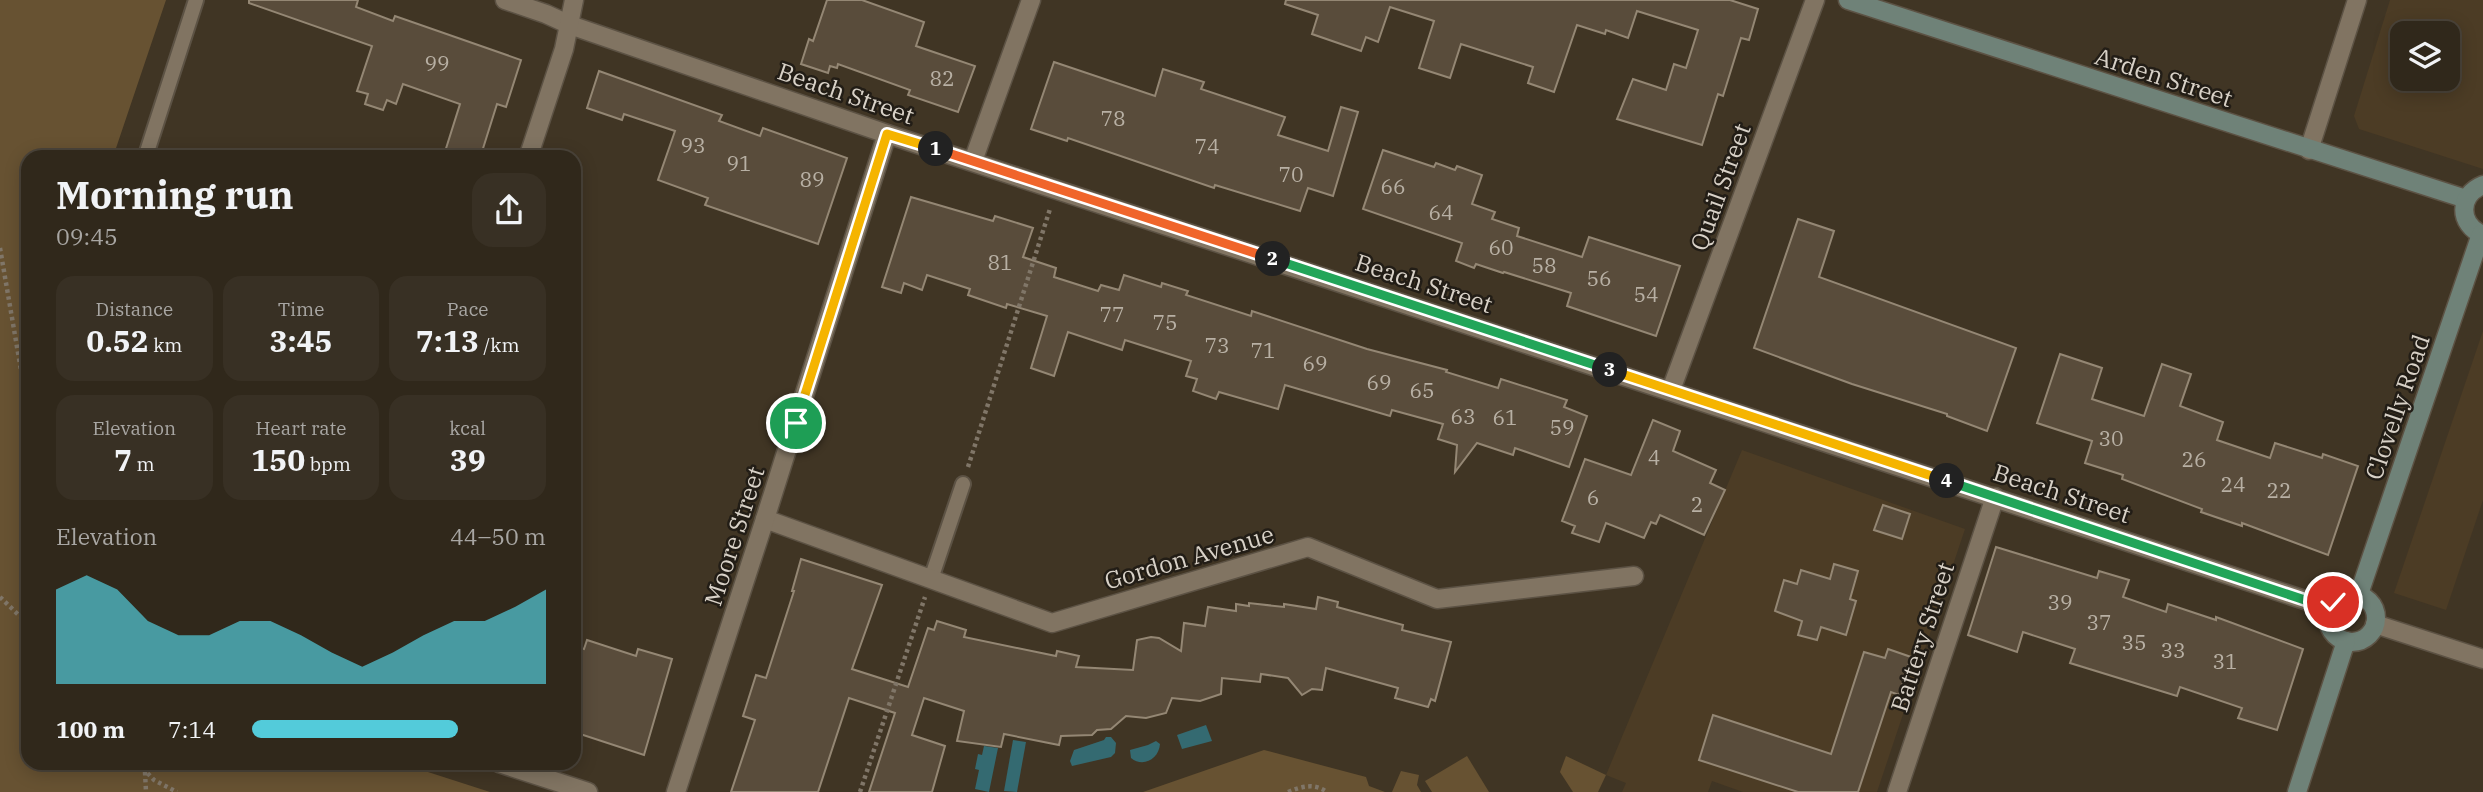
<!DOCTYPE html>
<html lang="en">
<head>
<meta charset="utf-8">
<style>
	body { margin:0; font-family:"IBM Plex Serif",serif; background:#383024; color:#f1f3f6; height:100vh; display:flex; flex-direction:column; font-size:26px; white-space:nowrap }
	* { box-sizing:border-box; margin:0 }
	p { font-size:23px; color:#a8a6a3 }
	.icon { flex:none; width:38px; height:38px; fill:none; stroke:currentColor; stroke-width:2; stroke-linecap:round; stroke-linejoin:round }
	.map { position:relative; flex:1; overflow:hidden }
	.panel { position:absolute; left:21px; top:150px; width:560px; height:620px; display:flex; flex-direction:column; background:#30281b; border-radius:21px; box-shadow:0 4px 18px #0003,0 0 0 2px #4b443a }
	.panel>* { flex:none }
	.fabs { position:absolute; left:2390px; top:21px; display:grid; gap:14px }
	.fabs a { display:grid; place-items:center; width:70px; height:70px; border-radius:14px; background:#30281b; box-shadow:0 4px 18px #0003,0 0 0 2px #4b443a; font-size:35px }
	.pin { position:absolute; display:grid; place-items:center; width:60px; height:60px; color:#fff; margin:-30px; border:4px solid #fff; border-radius:50%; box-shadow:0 2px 7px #0007 }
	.km { position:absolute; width:35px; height:35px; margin:-18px; border-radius:50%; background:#222; color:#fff; font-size:19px; line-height:35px; text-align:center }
	.round { display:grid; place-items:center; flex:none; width:74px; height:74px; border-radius:21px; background:#383024 }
	.overview { display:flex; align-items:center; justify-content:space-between; height:119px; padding:0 35px }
	h1 { font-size:38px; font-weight:700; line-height:52px }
	.figures { display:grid; grid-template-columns:repeat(3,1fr); gap:10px; height:119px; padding:7px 35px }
	.figures div { display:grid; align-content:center; border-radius:18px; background:#383024; text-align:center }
	.figures b { font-size:30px; font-weight:700 }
	.figures small { font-size:19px; font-weight:400 }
	.figures p { font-size:19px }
	.chart { height:196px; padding:14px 35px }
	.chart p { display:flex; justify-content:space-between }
	.chart svg { width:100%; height:126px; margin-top:7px; fill:#53cbda; opacity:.7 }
	ul { padding:0 35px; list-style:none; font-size:23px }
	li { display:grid; grid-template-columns:112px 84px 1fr; align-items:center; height:52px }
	li i { height:18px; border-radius:9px; background:#53cbda }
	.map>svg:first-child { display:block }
	.built { fill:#4c3c25; fill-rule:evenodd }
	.green { fill:#675232 }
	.water { fill:#346a71 }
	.building { fill:#594c3b; stroke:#948774; stroke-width:2 }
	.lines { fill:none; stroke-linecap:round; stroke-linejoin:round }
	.lane-casing { stroke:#5c5244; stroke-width:18 }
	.street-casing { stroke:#5c5244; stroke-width:21 }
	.secondary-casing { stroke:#5c5244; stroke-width:21 }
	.path { stroke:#807668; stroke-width:4.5; stroke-dasharray:3.5 3.5; stroke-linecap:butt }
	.lane { stroke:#817462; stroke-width:14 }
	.street { stroke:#817462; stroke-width:18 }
	.secondary { stroke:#6f8278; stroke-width:18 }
	.split-1-casing { stroke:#fff; stroke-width:14 }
	.split-2-casing { stroke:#fff; stroke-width:14 }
	.split-3-casing { stroke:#fff; stroke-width:14 }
	.split-4-casing { stroke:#fff; stroke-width:14 }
	.split-5-casing { stroke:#fff; stroke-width:14 }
	.split-1 { stroke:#f5b400; stroke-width:9 }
	.split-2 { stroke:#f0652b; stroke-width:9 }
	.split-3 { stroke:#22a559; stroke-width:9 }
	.split-4 { stroke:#f5b400; stroke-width:9 }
	.split-5 { stroke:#22a559; stroke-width:9 }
	.labels { text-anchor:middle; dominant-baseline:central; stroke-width:5; stroke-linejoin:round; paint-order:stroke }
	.number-label { font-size:21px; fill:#b8b0a4 }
	.street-label { font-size:24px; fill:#d8d1c7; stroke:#221d16 }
</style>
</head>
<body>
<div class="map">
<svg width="2483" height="792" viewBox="0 0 2483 792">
	<rect width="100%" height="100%" fill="#403524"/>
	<g class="built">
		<path d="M2390 0H2483V169L2359 129 2354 116ZM2403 33H2448V79H2403Z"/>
		<polygon points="2483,331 2483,500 2446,610 2394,593"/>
		<polygon points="1742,450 1965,529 1877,792 1743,792 1712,781 1708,792 1622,792 1626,783 1606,775"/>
	</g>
	<g class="green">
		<polygon points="0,0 166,0 113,157 28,158 28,763 400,763 490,792 0,792"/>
		<polygon points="1264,750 1366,777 1369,786 1385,792 1143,792"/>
		<polygon points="1467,756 1489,792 1432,792 1425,781"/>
		<polygon points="1566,756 1606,775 1598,792 1573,792 1560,772"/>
		<polygon points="1401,771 1419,775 1417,785 1421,792 1392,792"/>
	</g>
	<g class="water">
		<polygon points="1206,725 1212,741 1182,749 1177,735"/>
		<polygon points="1106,737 1111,737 1116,743 1115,753 1111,757 1072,766 1070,761 1074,750 1104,740"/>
		<polygon points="1013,740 1026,742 1017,792 1004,791"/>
		<path d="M1156 741 1160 744C1159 759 1143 768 1131 758L1130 750 1148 745Z"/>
		<polygon points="984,746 998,748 989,792 975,789 979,770 975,769 978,754 982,755"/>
	</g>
	<g class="building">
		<polygon points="249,0 358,0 356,7 393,21 395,16 521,60 506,107 497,104 480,158 443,158 460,104 403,84 396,104 387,100 383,110 365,104 368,94 357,91 372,46 249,3"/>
		<polygon points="827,0 862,0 924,22 916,46 975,66 958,112 908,95 910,90 838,64 837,68 830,66 828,73 801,64 809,39 813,41"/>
		<polygon points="1286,0 1730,0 1758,9 1749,40 1741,38 1723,96 1718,94 1702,145 1617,119 1633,79 1666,90 1674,64 1686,68 1698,30 1637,11 1628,38 1606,30 1605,34 1577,25 1554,92 1528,83 1533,67 1461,44 1450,78 1419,68 1434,21 1390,7 1378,42 1366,37 1361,51 1312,34 1318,15 1285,4"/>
		<polygon points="1054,62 1155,96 1163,69 1204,82 1201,89 1285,117 1278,135 1328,151 1341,107 1358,112 1333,196 1308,188 1300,211 1215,185 1214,188 1068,138 1067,141 1031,129"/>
		<polygon points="599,71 722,115 719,121 760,136 763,128 847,158 818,244 705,205 708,198 658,180 675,131 624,114 622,120 587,108"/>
		<polygon points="1383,150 1434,167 1436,163 1455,170 1457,166 1482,175 1472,204 1495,212 1492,219 1519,228 1517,236 1582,257 1589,237 1680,266 1656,336 1567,306 1571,293 1504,272 1503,273 1476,264 1474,268 1456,261 1462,243 1363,209"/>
		<polygon points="911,197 993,221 995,216 1033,228 1023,257 1056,268 1054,277 1098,291 1101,285 1119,290 1124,275 1161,287 1162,283 1188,291 1186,295 1251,316 1252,311 1367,349 1447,370 1446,372 1498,388 1501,379 1567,400 1564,407 1587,416 1569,467 1515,448 1513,455 1477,443 1455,472 1457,445 1438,439 1443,424 1392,410 1390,416 1285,385 1278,409 1219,392 1216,399 1193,391 1197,379 1186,376 1191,361 1125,340 1122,350 1068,332 1054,376 1031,368 1047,316 1007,304 1006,308 968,295 970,289 927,275 922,290 904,283 901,293 882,287"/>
		<polygon points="1798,219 1834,231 1819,277 2016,348 1987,431 1947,416 1947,414 1852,384 1754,348"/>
		<polygon points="2060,354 2102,368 2092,399 2144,416 2162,364 2191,374 2180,406 2223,422 2217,440 2270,458 2275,443 2322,458 2323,454 2358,466 2328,555 2242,523 2242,526 2201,512 2202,509 2122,479 2123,475 2085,463 2092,441 2037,423"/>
		<polygon points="1653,420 1680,431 1673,451 1716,470 1710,483 1725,490 1704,535 1660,515 1656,524 1651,522 1644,538 1606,523 1599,542 1572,533 1575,526 1562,521 1585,459 1631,475"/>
		<polygon points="1883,505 1910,514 1902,539 1874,530"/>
		<polygon points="1996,547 2097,578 2099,571 2129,580 2123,597 2166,612 2168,604 2216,620 2216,617 2303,649 2277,730 2238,718 2242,708 2180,687 2177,696 2070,663 2075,649 2023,632 2017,652 1968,635"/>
		<polygon points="801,559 882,585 852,669 908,687 928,628 934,630 937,621 966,630 964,637 1056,656 1057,651 1079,656 1076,667 1133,670 1137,640 1151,637 1159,638 1181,651 1184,623 1205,626 1208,607 1236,611 1236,604 1249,606 1249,603 1284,607 1284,604 1316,609 1318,597 1338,602 1337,607 1403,625 1402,630 1451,642 1435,701 1431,699 1428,707 1395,698 1398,688 1326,668 1322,690 1312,689 1302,695 1288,678 1261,674 1260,682 1222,678 1221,694 1200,701 1172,698 1166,713 1146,718 1126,716 1111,729 1097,730 1092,735 1061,736 1059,745 1004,734 1001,747 957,741 964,711 924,698 912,735 945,746 932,792 869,792 895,713 849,698 818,792 731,792 755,720 743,716 756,675 766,678 794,591 792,591"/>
		<polygon points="1834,564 1858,571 1850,599 1856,601 1846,635 1821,627 1817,640 1798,635 1802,621 1775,611 1784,580 1797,584 1801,570 1830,579"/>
		<polygon points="587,640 636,656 638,649 672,659 644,755 574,732 574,646 584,649"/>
		<polygon points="1888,649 1911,657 1899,695 1891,692 1858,792 1798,792 1699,760 1713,715 1831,754 1864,652 1885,658"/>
	</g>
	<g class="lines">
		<g class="lane-casing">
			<g id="lane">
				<polyline points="145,158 196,0"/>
				<polyline points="931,579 963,484"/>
			</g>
		</g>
		<g class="street-casing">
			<g id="street">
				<polyline points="505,0 546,14 570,25 887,134 2329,608"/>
				<polyline points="2309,150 2357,0"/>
				<polyline points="528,158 564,49 574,0"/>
				<polyline points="973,161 1031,0"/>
				<polyline points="1671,390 1815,0"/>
				<polyline points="765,519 1052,623 1308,547 1437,599 1634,576"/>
				<polyline points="2375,624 2483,659"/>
				<polyline points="499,763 588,792"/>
				<polyline points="676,792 765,519 887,134"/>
				<polyline points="1897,792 1995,497"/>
			</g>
		</g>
		<g class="secondary-casing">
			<g id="secondary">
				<polyline points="1848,0 2466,199"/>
				<path d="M2483 185C2458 195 2458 224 2483 235"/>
				<circle cx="2352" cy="618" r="24"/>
				<polyline points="2359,594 2481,234"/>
				<polyline points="2297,792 2346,641"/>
			</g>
		</g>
		<g class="path">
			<polyline points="0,248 22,376 28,399"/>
			<polyline points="968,467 1050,209"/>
			<polyline points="0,597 28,624"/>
			<polyline points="138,763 154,780 177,792"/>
			<polyline points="145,772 146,792"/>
			<polyline points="860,792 925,597"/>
			<path d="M1288 792C1303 786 1314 783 1327 792"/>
		</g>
		<use href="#lane" class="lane"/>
		<use href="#street" class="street"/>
		<use href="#secondary" class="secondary"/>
	</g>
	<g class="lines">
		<g class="split-1-casing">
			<polyline id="split-1" points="796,423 887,134 936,149"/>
		</g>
		<g class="split-2-casing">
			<polyline id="split-2" points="936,149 1273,259"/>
		</g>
		<g class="split-3-casing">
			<polyline id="split-3" points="1273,259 1610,370"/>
		</g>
		<g class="split-4-casing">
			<polyline id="split-4" points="1610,370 1947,481"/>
		</g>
		<g class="split-5-casing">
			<polyline id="split-5" points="1947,481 2329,608 2333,602"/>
		</g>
		<use href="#split-1" class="split-1"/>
		<use href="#split-2" class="split-2"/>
		<use href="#split-3" class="split-3"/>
		<use href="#split-4" class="split-4"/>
		<use href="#split-5" class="split-5"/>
	</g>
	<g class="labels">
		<g class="number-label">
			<text x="437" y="63">99</text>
			<text x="942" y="78">82</text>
			<text x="1113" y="118">78</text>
			<text x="693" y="145">93</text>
			<text x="1207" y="146">74</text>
			<text x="739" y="163">91</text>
			<text x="1291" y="174">70</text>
			<text x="812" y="179">89</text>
			<text x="1393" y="186">66</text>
			<text x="1441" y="212">64</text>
			<text x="1501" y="247">60</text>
			<text x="1000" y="262">81</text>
			<text x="1544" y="265">58</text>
			<text x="1599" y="278">56</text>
			<text x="1646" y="294">54</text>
			<text x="1112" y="314">77</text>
			<text x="1165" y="322">75</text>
			<text x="1217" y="345">73</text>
			<text x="1263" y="350">71</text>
			<text x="1315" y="363">69</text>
			<text x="1379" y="382">69</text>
			<text x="1422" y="390">65</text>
			<text x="1463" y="416">63</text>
			<text x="1505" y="417">61</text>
			<text x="1562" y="427">59</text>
			<text x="2111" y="438">30</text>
			<text x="1654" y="457">4</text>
			<text x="2194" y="459">26</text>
			<text x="2233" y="484">24</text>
			<text x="2279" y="490">22</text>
			<text x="1593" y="497">6</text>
			<text x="1697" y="504">2</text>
			<text x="2060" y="602">39</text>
			<text x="2099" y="622">37</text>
			<text x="2134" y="642">35</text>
			<text x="2173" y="650">33</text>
			<text x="2225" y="661">31</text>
		</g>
		<g class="street-label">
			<text transform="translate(2164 77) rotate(18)">Arden Street</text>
			<text transform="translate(846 93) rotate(19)">Beach Street</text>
			<text transform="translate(1720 187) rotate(-70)">Quail Street</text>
			<text transform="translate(1424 283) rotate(18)">Beach Street</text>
			<text transform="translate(2397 407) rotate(-71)">Clovelly Road</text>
			<text transform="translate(2062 493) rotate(18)">Beach Street</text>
			<text transform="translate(734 536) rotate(-72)">Moore Street</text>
			<text transform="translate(1189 557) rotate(-16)">Gordon Avenue</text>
			<text transform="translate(1922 637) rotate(-72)">Battery Street</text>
		</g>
	</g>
</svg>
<div class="fabs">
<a><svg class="icon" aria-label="layers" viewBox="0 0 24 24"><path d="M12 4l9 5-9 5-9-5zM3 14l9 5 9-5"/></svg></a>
</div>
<div class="pin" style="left:796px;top:423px;background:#1e9e55"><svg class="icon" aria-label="arrive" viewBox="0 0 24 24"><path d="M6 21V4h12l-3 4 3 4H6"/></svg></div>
<div class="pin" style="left:2333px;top:602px;background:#d93025"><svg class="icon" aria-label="check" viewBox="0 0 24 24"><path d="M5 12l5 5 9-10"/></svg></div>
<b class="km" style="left:936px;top:149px">1</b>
<b class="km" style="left:1273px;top:259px">2</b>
<b class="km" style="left:1610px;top:370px">3</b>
<b class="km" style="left:1947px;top:481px">4</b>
<section class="panel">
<div class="overview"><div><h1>Morning run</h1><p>09:45</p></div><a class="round"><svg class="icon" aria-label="share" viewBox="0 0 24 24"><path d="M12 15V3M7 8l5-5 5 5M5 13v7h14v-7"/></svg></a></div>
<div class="figures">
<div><p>Distance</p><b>0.52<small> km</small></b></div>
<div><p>Time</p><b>3:45</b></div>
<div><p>Pace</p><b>7:13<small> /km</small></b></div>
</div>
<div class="figures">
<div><p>Elevation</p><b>7<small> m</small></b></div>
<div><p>Heart rate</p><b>150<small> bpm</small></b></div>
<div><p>kcal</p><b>39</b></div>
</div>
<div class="chart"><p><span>Elevation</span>44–50 m</p>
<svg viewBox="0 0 160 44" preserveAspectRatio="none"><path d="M0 44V11L10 6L20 11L30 22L40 27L50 27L60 22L70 22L80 27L90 33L100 38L110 33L120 27L130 22L140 22L150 17L160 11V44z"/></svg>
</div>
<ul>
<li><b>100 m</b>7:14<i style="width:70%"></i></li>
</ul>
</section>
</div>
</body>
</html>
